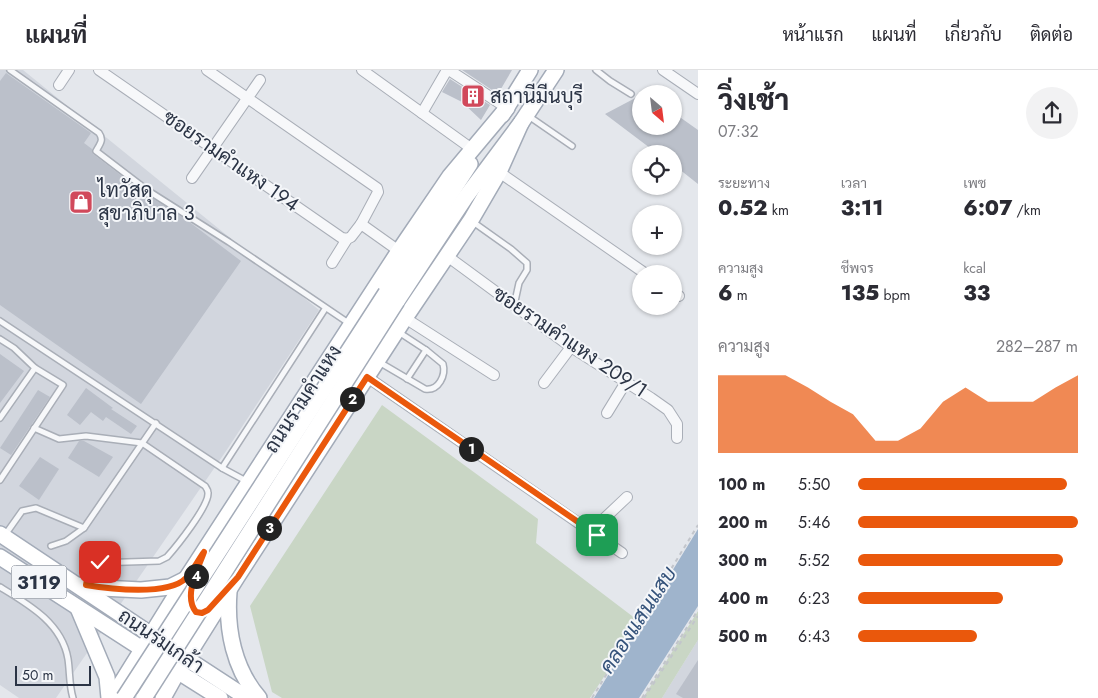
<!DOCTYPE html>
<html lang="th">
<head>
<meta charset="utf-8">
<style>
	body { margin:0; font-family:Jost,Sarabun,sans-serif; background:#f2f2f3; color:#2b2b33; height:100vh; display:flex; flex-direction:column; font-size:19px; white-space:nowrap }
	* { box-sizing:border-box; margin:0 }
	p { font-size:16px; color:#7c7c81 }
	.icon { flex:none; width:28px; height:28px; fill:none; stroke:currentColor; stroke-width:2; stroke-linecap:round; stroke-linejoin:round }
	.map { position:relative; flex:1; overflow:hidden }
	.panel { display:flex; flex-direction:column; background:#fff; width:400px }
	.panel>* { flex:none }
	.needle { width:32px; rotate:152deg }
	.buttons { position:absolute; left:632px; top:15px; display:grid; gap:10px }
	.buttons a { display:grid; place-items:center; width:50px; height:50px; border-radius:50%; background:#fff; box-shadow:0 1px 4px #0004; font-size:25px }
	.scale { position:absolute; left:15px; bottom:12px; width:76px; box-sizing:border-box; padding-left:5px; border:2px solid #2b3445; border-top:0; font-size:14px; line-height:18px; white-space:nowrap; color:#2b3445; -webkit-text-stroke:4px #f4f6f9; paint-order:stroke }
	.pin { position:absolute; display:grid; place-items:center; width:42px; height:42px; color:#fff; margin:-21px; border-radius:10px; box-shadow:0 2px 8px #0006 }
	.km { position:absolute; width:25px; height:25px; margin:-12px; border-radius:50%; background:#222; color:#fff; font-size:14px; line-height:25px; text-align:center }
	.round { display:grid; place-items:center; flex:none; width:52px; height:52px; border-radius:26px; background:#f2f2f3 }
	.headline { display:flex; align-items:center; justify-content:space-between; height:85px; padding:0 20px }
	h1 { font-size:28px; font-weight:800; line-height:38px }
	.figures { display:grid; grid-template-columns:repeat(3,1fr); gap:8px; height:85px; padding:5px 20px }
	.figures div { display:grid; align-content:center }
	.figures b { font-size:21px; font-weight:800 }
	.figures small { font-size:14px; font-weight:400 }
	.figures p { font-size:14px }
	.chart { height:140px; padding:10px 20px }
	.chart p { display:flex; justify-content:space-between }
	.chart svg { width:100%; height:90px; margin-top:5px; fill:#ea580c; opacity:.7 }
	ul { padding:0 20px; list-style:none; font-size:16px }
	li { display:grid; grid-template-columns:80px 60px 1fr; align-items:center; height:38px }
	li i { height:12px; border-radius:6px; background:#ea580c }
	header { display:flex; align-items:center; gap:30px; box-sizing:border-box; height:70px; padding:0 25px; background:#fff; border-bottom:1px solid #e1e1e2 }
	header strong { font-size:24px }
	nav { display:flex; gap:28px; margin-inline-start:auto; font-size:18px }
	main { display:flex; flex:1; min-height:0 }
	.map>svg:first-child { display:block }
	.built { fill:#d2d6de }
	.green { fill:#c9d6c5 }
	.water { fill:#9fb4cc }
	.building { fill:#bbc0ca }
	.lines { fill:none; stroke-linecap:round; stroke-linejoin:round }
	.lane-casing { stroke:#a9aeb7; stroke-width:8 }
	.street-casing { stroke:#a9aeb7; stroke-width:12 }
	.primary-casing { stroke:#a3abb8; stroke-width:18 }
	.path { stroke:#c2c5cb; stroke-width:2; stroke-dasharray:4 4; stroke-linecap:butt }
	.lane { stroke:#f7f8fa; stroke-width:5 }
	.street { stroke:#f7f8fa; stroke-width:10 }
	.primary { stroke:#fff; stroke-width:15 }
	.primary-bridge-casing { stroke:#a3abb8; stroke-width:18; stroke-linecap:butt }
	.primary-bridge { stroke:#fff; stroke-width:15 }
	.route-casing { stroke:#fff; stroke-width:10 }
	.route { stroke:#ea580c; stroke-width:6 }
	.labels { text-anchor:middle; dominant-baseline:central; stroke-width:4; stroke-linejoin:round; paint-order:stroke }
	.shield { fill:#f4f6f9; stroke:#676e7b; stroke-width:1 }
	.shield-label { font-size:19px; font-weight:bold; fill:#2b3445 }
	.poi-label { font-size:20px; fill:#2b3445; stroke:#f4f6f9; text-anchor:start }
	.street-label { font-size:20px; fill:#2b3445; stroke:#f4f6f9 }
	.water-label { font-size:21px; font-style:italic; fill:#34527a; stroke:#f4f6f9 }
</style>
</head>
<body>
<header>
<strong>แผนที่</strong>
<nav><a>หน้าแรก</a><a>แผนที่</a><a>เกี่ยวกับ</a><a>ติดต่อ</a></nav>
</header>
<main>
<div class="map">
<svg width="698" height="628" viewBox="0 0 698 628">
	<rect width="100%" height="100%" fill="#e4e7ec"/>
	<g class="built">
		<polygon points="0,0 23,0 319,240 226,381 56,628 19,628 0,615"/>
		<polygon points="698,570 698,628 662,628"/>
	</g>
	<g class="green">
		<polygon points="382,335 538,449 536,473 640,552 590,628 282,628 272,622 250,536"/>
		<polygon points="698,541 698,570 662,628 643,628"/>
	</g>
	<polygon class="water" points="698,459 698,536 639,628 594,628"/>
	<g class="building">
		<polygon points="462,0 512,0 498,24"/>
		<polygon points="6,3 91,63 84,73 92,79 93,84 144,123 188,151 241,191 141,334 0,235 0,11"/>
		<polygon points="450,9 490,35 481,50 462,32 442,22"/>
		<polygon points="641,25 641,56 674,56 674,43 698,60 698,114 674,95 674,84 658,84 605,44"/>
		<polygon points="0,284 24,301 0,333"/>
		<polygon points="86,318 113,338 111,339 137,356 131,364 106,347 103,351 91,342 80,355 67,345"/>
		<polygon points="38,320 50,327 11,385 0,378"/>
		<polygon points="79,371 84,371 113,387 99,407 68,388"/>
		<polygon points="40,387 59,399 39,430 19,416"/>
		<polygon points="698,590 698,628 683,628 676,624"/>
	</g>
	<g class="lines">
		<g class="lane-casing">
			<g id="lane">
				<path d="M10 0 99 63C104 70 100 74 96 81L147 120 229 172 350 254"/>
				<polyline points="596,0 610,11 631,24"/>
				<polyline points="527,45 572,76"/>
				<polyline points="473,152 511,179 527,193 527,200 519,213 514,236"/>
				<polyline points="0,251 222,398 248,412"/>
				<polyline points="0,269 14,278 35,298"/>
				<path d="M379 292 425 319C439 321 446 305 443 294L426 280 397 261"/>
				<polyline points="407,309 426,280"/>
				<polyline points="0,348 35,298 63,315 0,410"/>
				<path d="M34 358 59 369 86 366 142 373 205 416C207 419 208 420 208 423 209 436 176 477 167 487L159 491 95 493 89 500 87 513"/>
				<polyline points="222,398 325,239"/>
				<polyline points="5,465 22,441 36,438 84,458"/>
				<polyline points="51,476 66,471 84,458 156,353"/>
				<path d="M0 517C28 534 62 553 68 589 70 602 69 615 73 628"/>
			</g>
		</g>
		<g class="street-casing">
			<g id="street">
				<polyline points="99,0 342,168 347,169"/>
				<polyline points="207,0 377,118 378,122 361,154 351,167 347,169 332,193"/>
				<polyline points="362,0 472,79"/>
				<polyline points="449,0 507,38"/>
				<polyline points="663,0 698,24"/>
				<polyline points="59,15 69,0"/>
				<polyline points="422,43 447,0"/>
				<polyline points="499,102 646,204"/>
				<polyline points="192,108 260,10"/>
				<polyline points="361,154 399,181"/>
				<polyline points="447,186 571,277 651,328 668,340 677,354 677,368"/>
				<polyline points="674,223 679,226"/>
				<polyline points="405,248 494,305"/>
				<polyline points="367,307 622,483"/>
				<polyline points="544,313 571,277"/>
				<polyline points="607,343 626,312"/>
				<polyline points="591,461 627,427"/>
			</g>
		</g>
		<g class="primary-casing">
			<g id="primary">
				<polyline points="502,45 530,0"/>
				<polyline points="386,223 470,94"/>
				<polyline points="397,231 465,128 521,53 556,0"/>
				<polyline points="0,464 159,570"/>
				<polyline points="0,487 150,584"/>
				<polyline points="82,515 102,518 141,520 170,517 186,509"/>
				<path d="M229 522C226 560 234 599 259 628"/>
				<polyline points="78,538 107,607 109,628"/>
				<polyline points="178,583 247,628"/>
				<polyline points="169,596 220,628"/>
				<polyline points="112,628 186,509 399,181 450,106 507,38"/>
				<polyline points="163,628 178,601 237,507 405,248 471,150 499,102 521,53"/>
			</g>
		</g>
		<g class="path">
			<polyline points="592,628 698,455"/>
			<polyline points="642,628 698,540"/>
			<polyline points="644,628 698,546"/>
		</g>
		<use href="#lane" class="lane"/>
		<use href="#street" class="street"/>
		<use href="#primary" class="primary"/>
		<g class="primary-bridge-casing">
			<g id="primary-bridge">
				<polyline points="124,628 386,223"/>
				<polyline points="144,628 397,231"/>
			</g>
		</g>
		<use href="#primary-bridge" class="primary-bridge"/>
	</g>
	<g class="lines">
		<g class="route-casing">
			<path id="route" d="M100 492C88 495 88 505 86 515 109 519 169 526 186 508 193 501 198 490 204 482 198 499 183 526 196 542L202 543 208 540 238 507 367 307 597 465"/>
		</g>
		<use href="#route" class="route"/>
	</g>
	<defs>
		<g id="building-square" transform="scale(1.25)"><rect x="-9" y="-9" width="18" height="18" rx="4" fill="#d1495b" stroke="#f4f6f9"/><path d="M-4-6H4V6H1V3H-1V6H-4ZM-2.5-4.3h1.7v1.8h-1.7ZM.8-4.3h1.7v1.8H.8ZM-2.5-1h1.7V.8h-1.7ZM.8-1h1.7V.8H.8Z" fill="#fff"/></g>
		<g id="shop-square" transform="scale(1.25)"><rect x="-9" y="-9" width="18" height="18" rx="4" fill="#d1495b" stroke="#f4f6f9"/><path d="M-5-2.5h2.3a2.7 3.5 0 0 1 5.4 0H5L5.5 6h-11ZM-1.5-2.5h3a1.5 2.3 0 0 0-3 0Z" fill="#fff"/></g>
	</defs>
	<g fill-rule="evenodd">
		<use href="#building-square" x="473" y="26"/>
		<use href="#shop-square" x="81" y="132"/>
	</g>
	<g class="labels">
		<rect class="shield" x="11.5" y="495.5" width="55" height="33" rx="4"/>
		<g class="shield-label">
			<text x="39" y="512">3119</text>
		</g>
		<g class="poi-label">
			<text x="490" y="26">สถานีมีนบุรี</text>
			<text x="98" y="120">ไทวัสดุ<tspan x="98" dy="23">สุขาภิบาล 3</tspan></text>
		</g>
		<g class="street-label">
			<text transform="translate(231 91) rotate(35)">ซอยรามคำแหง 194</text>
			<text transform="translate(570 272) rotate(34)">ซอยรามคำแหง 209/1</text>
			<text transform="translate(303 329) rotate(-57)">ถนนรามคำแหง</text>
			<text transform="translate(161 571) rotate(34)">ถนนร่มเกล้า</text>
		</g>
		<g class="water-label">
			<text transform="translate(638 550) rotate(-57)">คลองแสนแสบ</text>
		</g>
	</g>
</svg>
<div class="buttons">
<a><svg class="needle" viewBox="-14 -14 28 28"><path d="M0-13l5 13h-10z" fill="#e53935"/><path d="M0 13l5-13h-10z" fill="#7c7c81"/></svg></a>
<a><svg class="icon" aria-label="locate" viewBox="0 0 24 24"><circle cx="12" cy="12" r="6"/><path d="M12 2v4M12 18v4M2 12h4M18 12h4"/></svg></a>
<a>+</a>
<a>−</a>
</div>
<div class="scale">50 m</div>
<div class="pin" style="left:597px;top:465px;background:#1e9e55"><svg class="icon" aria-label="arrive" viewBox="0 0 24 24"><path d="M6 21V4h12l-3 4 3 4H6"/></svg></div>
<div class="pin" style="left:100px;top:492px;background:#d93025"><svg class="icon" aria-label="check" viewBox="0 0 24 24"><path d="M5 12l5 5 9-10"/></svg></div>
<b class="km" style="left:471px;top:379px">1</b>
<b class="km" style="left:352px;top:329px">2</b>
<b class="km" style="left:269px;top:458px">3</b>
<b class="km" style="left:196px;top:506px">4</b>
</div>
<section class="panel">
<div class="headline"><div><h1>วิ่งเช้า</h1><p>07:32</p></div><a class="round"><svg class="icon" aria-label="share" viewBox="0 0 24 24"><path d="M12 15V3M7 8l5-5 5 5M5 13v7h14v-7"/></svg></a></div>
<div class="figures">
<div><p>ระยะทาง</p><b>0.52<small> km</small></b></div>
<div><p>เวลา</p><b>3:11</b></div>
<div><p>เพซ</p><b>6:07<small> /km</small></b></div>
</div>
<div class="figures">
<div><p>ความสูง</p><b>6<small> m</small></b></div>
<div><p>ชีพจร</p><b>135<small> bpm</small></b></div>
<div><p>kcal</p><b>33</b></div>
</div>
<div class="chart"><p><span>ความสูง</span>282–287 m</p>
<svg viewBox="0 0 160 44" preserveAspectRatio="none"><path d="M0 44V6L10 6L20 6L30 6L40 12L50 19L60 25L70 38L80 38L90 32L100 19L110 12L120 19L130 19L140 19L150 12L160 6V44z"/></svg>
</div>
<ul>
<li><b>100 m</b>5:50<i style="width:95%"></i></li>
<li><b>200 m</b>5:46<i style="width:100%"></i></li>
<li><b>300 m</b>5:52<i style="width:93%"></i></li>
<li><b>400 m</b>6:23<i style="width:66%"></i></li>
<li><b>500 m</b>6:43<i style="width:54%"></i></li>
</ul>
</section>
</main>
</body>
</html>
